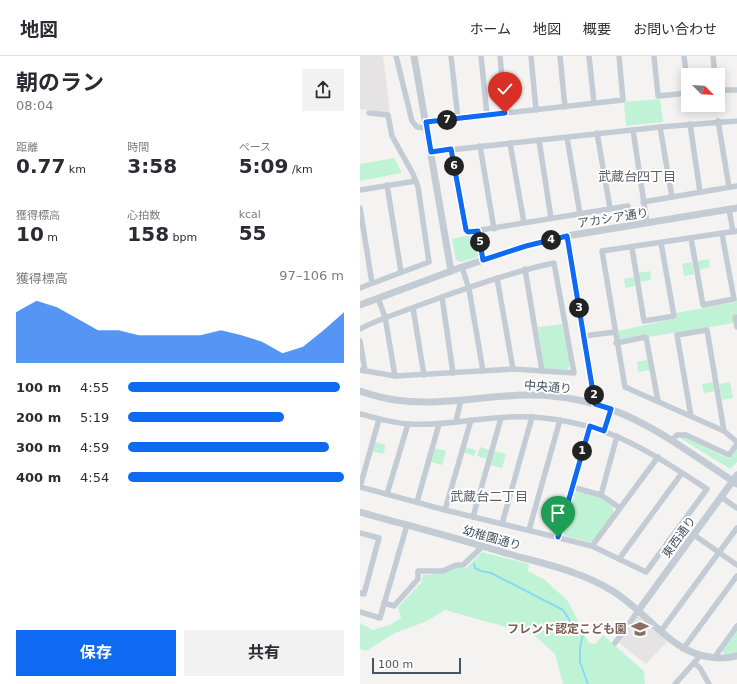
<!DOCTYPE html>
<html lang="ja">
<head>
<meta charset="utf-8">
<style>
	body { margin:0; font-family:"DejaVu Sans","Noto Sans JP",sans-serif; background:#f2f2f3; color:#2b2b33; height:100vh; display:flex; flex-direction:column; font-size:15px; white-space:nowrap }
	* { box-sizing:border-box; margin:0 }
	p { font-size:13px; color:#7c7c81 }
	.icon { flex:none; width:22px; height:22px; fill:none; stroke:currentColor; stroke-width:2; stroke-linecap:round; stroke-linejoin:round }
	.map { position:relative; flex:1; overflow:hidden }
	.details { display:flex; flex-direction:column; background:#fff; width:360px }
	.details>* { flex:none }
	.needle { width:26px; rotate:114deg }
	.buttons { position:absolute; left:321px; top:12px; display:grid; gap:8px }
	.buttons a { display:grid; place-items:center; width:44px; height:44px; border-radius:0px; background:#fff; box-shadow:0 2px 10px #0003; font-size:20px }
	.scale { position:absolute; left:12px; bottom:10px; width:89px; box-sizing:border-box; padding-left:4px; border:2px solid #485562; border-top:0; font-size:11px; line-height:14px; white-space:nowrap; color:#485562; -webkit-text-stroke:3px #fff; paint-order:stroke }
	.pin { position:absolute; display:grid; place-items:center; width:34px; height:34px; color:#fff; margin:-41px -17px; border-radius:50% 50% 50% 0; rotate:-45deg; box-shadow:0 0 4px #0007 }
	.pin .icon { rotate:45deg }
	.km { position:absolute; width:20px; height:20px; margin:-10px; border-radius:50%; background:#222; color:#fff; font-size:11px; line-height:20px; text-align:center }
	.round { display:grid; place-items:center; flex:none; width:42px; height:42px; border-radius:0px; background:#f2f2f3 }
	.headline { display:flex; align-items:center; justify-content:space-between; height:68px; padding:0 16px }
	h1 { font-size:22px; font-weight:700; line-height:30px }
	.stats { display:grid; grid-template-columns:repeat(3,1fr); gap:6px; height:68px; padding:4px 16px }
	.stats div { display:grid; align-content:center }
	.stats b { font-size:20px; font-weight:700 }
	.stats small { font-size:11px; font-weight:400 }
	.stats p { font-size:11px }
	.chart { height:112px; padding:8px 16px }
	.chart p { display:flex; justify-content:space-between }
	.chart svg { width:100%; height:72px; margin-top:4px; fill:#0e69f3; opacity:.7 }
	.cta { display:flex; gap:8px; margin-top:auto; padding:8px 16px }
	.cta a { flex:1; height:46px; border-radius:0px; background:#0e69f3; color:#fff; font-size:16px; font-weight:700; line-height:46px; text-align:center }
	.cta a+a { background:#f2f2f3; color:#2b2b33 }
	ul { padding:0 16px; list-style:none; font-size:13px }
	li { display:grid; grid-template-columns:64px 48px 1fr; align-items:center; height:30px }
	li i { height:10px; border-radius:5px; background:#0e69f3 }
	header { display:flex; align-items:center; gap:24px; box-sizing:border-box; height:56px; padding:0 20px; background:#fff; border-bottom:1px solid #e1e1e2 }
	header strong { font-size:19px }
	nav { display:flex; gap:22px; margin-inline-start:auto; font-size:14px }
	main { display:flex; flex:1; min-height:0 }
	.map>svg:first-child { display:block }
	.education { fill:#e6e3e4 }
	.green { fill:#c0f3d6 }
	.lines { fill:none; stroke-linecap:round; stroke-linejoin:round }
	.stream { stroke:#8ad9f3; stroke-width:2 }
	.minor { stroke:#c3ccd4; stroke-width:5.5 }
	.tertiary { stroke:#c3ccd4; stroke-width:7 }
	.route-casing { stroke:#fff; stroke-width:8 }
	.route { stroke:#0e69f3; stroke-width:5 }
	.labels { text-anchor:middle; dominant-baseline:central; stroke-width:4; stroke-linejoin:round; paint-order:stroke }
	.street-label { font-size:12px; fill:#485562; stroke:#fff }
	.education-label { font-size:12px; font-weight:bold; fill:#785e54; stroke:#fff; text-anchor:end }
	.neighbourhood-label { font-size:13px; fill:#5e6268; stroke:#fff }
</style>
</head>
<body>
<header>
<strong>地図</strong>
<nav><a>ホーム</a><a>地図</a><a>概要</a><a>お問い合わせ</a></nav>
</header>
<main>
<section class="details">
<div class="headline"><div><h1>朝のラン</h1><p>08:04</p></div><a class="round"><svg class="icon" aria-label="share" viewBox="0 0 24 24"><path d="M12 15V3M7 8l5-5 5 5M5 13v7h14v-7"/></svg></a></div>
<div class="stats">
<div><p>距離</p><b>0.77<small> km</small></b></div>
<div><p>時間</p><b>3:58</b></div>
<div><p>ペース</p><b>5:09<small> /km</small></b></div>
</div>
<div class="stats">
<div><p>獲得標高</p><b>10<small> m</small></b></div>
<div><p>心拍数</p><b>158<small> bpm</small></b></div>
<div><p>kcal</p><b>55</b></div>
</div>
<div class="chart"><p><span>獲得標高</span>97–106 m</p>
<svg viewBox="0 0 160 44" preserveAspectRatio="none"><path d="M0 44V13L10 6L20 10L30 17L40 24L50 24L60 27L70 27L80 27L90 27L100 24L110 27L120 31L130 38L140 34L150 24L160 13V44z"/></svg>
</div>
<ul>
<li><b>100 m</b>4:55<i style="width:98%"></i></li>
<li><b>200 m</b>5:19<i style="width:72%"></i></li>
<li><b>300 m</b>4:59<i style="width:93%"></i></li>
<li><b>400 m</b>4:54<i style="width:100%"></i></li>
</ul>
<div class="cta"><a>保存</a><a>共有</a></div>
</section>
<div class="map">
<svg width="377" height="628" viewBox="0 0 377 628">
	<rect width="100%" height="100%" fill="#f5f3f2"/>
	<g class="education">
		<polygon points="0,0 23,0 30,57 0,53"/>
		<polygon points="277,561 280,561 307,586 286,608 258,586"/>
	</g>
	<g class="green">
		<polygon points="300,43 303,66 266,70 264,46"/>
		<polygon points="34,102 42,117 0,125 0,108"/>
		<polygon points="113,178 117,180 120,198 118,201 101,206 96,204 92,183"/>
		<polygon points="349,203 350,211 339,214 338,205"/>
		<polygon points="332,206 334,218 324,220 322,208"/>
		<polygon points="290,215 291,224 279,226 278,217"/>
		<polygon points="274,221 275,230 265,232 264,223"/>
		<polygon points="376,242 377,242 377,258 372,259 374,267 289,281 288,278 261,283 259,281 258,275 317,262 316,257 376,246"/>
		<polygon points="202,268 210,310 207,314 187,313 184,311 178,271"/>
		<polygon points="288,304 290,314 278,316 277,306"/>
		<polygon points="354,326 355,335 344,337 342,328"/>
		<polygon points="370,326 373,342 362,344 359,328"/>
		<polygon points="323,380 369,403 377,392 377,406 370,413 320,382"/>
		<polygon points="15,386 26,389 23,398 12,395"/>
		<polygon points="104,391 116,394 114,400 103,396"/>
		<polygon points="120,391 130,394 127,403 117,400"/>
		<polygon points="75,392 86,395 82,409 71,406"/>
		<polygon points="134,395 146,398 142,412 130,409"/>
		<polygon points="217,434 238,440 252,449 254,457 234,485 230,486 205,480 203,475 214,436"/>
		<polygon points="122,496 169,508 168,515 185,524 208,545 229,587 235,588 243,579 284,615 285,628 203,628 195,598 174,579 85,554 67,565 35,577 6,595 0,593 0,567 13,574 31,568 41,562 38,551 61,527 63,519 84,517 97,511 106,512"/>
		<polygon points="377,575 377,597 365,598 362,595"/>
	</g>
	<g class="lines">
		<polyline class="stream" points="114,508 115,512 121,515 131,517 203,554 212,568 223,578 220,592 220,606 228,628"/>
		<g class="minor">
			<polyline points="36,0 52,65 57,71 67,72"/>
			<polyline points="91,0 98,63"/>
			<polyline points="121,0 127,59"/>
			<polyline points="140,0 145,57"/>
			<polyline points="171,0 176,54"/>
			<polyline points="200,0 205,51"/>
			<polyline points="229,0 234,47"/>
			<polyline points="294,0 298,40 328,37"/>
			<polyline points="324,0 328,32"/>
			<polyline points="353,0 355,19"/>
			<polyline points="358,34 377,34"/>
			<polyline points="358,65 369,131"/>
			<polyline points="66,66 263,44 259,0"/>
			<polyline points="330,68 340,136"/>
			<polyline points="300,71 312,141"/>
			<polyline points="273,74 287,167"/>
			<polyline points="237,77 250,152"/>
			<polyline points="207,82 220,158"/>
			<polyline points="179,84 191,162"/>
			<polyline points="150,87 164,167"/>
			<polyline points="120,90 134,173"/>
			<polyline points="91,93 106,174 108,176 268,150"/>
			<polyline points="71,96 300,71 377,65"/>
			<polyline points="27,129 41,216"/>
			<polyline points="0,134 56,125"/>
			<polyline points="283,146 377,130"/>
			<polyline points="0,152 12,227"/>
			<polyline points="369,153 373,176"/>
			<polyline points="119,175 123,204"/>
			<polyline points="377,175 242,195 265,331 364,375 377,386"/>
			<polyline points="207,180 235,348"/>
			<polyline points="331,182 343,249 374,243 362,178"/>
			<polyline points="272,192 284,265 314,260 301,187"/>
			<polyline points="102,211 109,233 123,315"/>
			<polyline points="165,213 182,315"/>
			<polyline points="137,222 153,313"/>
			<polyline points="0,232 69,206 58,131 53,118 32,80 28,59 9,57"/>
			<polyline points="82,241 93,317"/>
			<polyline points="18,242 25,261 35,320"/>
			<polyline points="53,252 64,319"/>
			<polyline points="377,261 375,261 377,271"/>
			<path d="M0 273C18 263 37 258 57 250 102 234 147 217 194 207L214 317 153 313 35 320 0 314"/>
			<polyline points="224,280 255,276"/>
			<polyline points="0,285 5,315"/>
			<polyline points="256,287 286,281 298,345"/>
			<path d="M0 358C16 362 31 367 48 368 89 371 131 358 172 361 247 366 287 394 347 433L286 516 232 490 85 454 0 431"/>
			<polyline points="331,360 317,279 347,274 364,375"/>
			<polyline points="96,365 101,344"/>
			<polyline points="244,375 251,353"/>
			<polyline points="312,384 317,379 326,379 369,399 377,388"/>
			<polyline points="0,431 19,363"/>
			<polyline points="212,431 241,439 260,452"/>
			<polyline points="27,438 48,368"/>
			<polyline points="241,439 257,380"/>
			<polyline points="361,441 377,452"/>
			<polyline points="57,446 79,368"/>
			<polyline points="85,454 111,364"/>
			<polyline points="113,461 141,362"/>
			<polyline points="142,468 172,361"/>
			<polyline points="169,474 200,364"/>
			<polyline points="0,477 19,482 4,538 0,537"/>
			<polyline points="334,479 377,509"/>
			<polyline points="198,481 230,370"/>
			<polyline points="232,490 298,401"/>
			<polyline points="259,503 322,417"/>
			<polyline points="24,547 34,550 58,523 58,515 83,515 96,509 103,509 123,490"/>
			<polyline points="0,556 20,562 47,469"/>
			<polyline points="301,575 377,472"/>
			<polyline points="255,587 278,555"/>
			<polyline points="323,593 377,520"/>
			<polyline points="354,602 377,570"/>
			<polyline points="334,607 340,612 349,628"/>
			<polyline points="315,628 340,600"/>
		</g>
		<g class="tertiary">
			<polyline points="54,0 91,215"/>
			<polyline points="0,249 102,211 166,190 207,180 377,152"/>
			<path d="M0 335C12 339 23 342 35 344 78 350 122 340 166 339 256 338 306 381 377 428"/>
			<path d="M0 456C50 470 99 483 149 498 184 508 220 515 251 534 295 560 318 613 377 600"/>
			<polyline points="278,555 377,419"/>
		</g>
	</g>
	<g class="lines">
		<g class="route-casing">
			<polyline id="route" points="145,57 66,66 71,96 91,93 106,174 108,176 118,175 123,204 166,190 207,180 235,348 251,353 244,375 230,370 198,481"/>
		</g>
		<use href="#route" class="route"/>
	</g>
	<defs>
		<g id="school-bare" transform="scale(1.38)"><path d="M0-5L7-2L0 1L-7-2ZM-4 1L0 2.5L4 1V4Q0 6-4 4Z" fill="#8d6e63" stroke="#fff" stroke-width="2.5" paint-order="stroke"/></g>
	</defs>
	<g fill-rule="evenodd">
		<use href="#school-bare" x="280" y="573"/>
	</g>
	<g class="labels">
		<g class="street-label">
			<text transform="translate(253 162) rotate(-9)">アカシア通り</text>
			<text transform="translate(188 331) rotate(5)">中央通り</text>
			<text transform="translate(319 481) rotate(-54)">東西通り</text>
			<text transform="translate(132 482) rotate(16)">幼稚園通り</text>
		</g>
		<g class="education-label">
			<text x="267" y="573">フレンド認定こども園</text>
		</g>
		<g class="neighbourhood-label">
			<text x="277" y="120">武蔵台四丁目</text>
			<text x="129" y="440">武蔵台二丁目</text>
		</g>
	</g>
</svg>
<div class="buttons">
<a><svg class="needle" viewBox="-14 -14 28 28"><path d="M0-13l5 13h-10z" fill="#e53935"/><path d="M0 13l5-13h-10z" fill="#7c7c81"/></svg></a>
</div>
<div class="scale">100 m</div>
<div class="pin" style="left:198px;top:481px;background:#1e9e55"><svg class="icon" aria-label="arrive" viewBox="0 0 24 24"><path d="M6 21V4h12l-3 4 3 4H6"/></svg></div>
<div class="pin" style="left:145px;top:57px;background:#d93025"><svg class="icon" aria-label="check" viewBox="0 0 24 24"><path d="M5 12l5 5 9-10"/></svg></div>
<b class="km" style="left:222px;top:395px">1</b>
<b class="km" style="left:234px;top:339px">2</b>
<b class="km" style="left:219px;top:252px">3</b>
<b class="km" style="left:191px;top:184px">4</b>
<b class="km" style="left:120px;top:186px">5</b>
<b class="km" style="left:94px;top:110px">6</b>
<b class="km" style="left:87px;top:64px">7</b>
</div>
</main>
</body>
</html>
